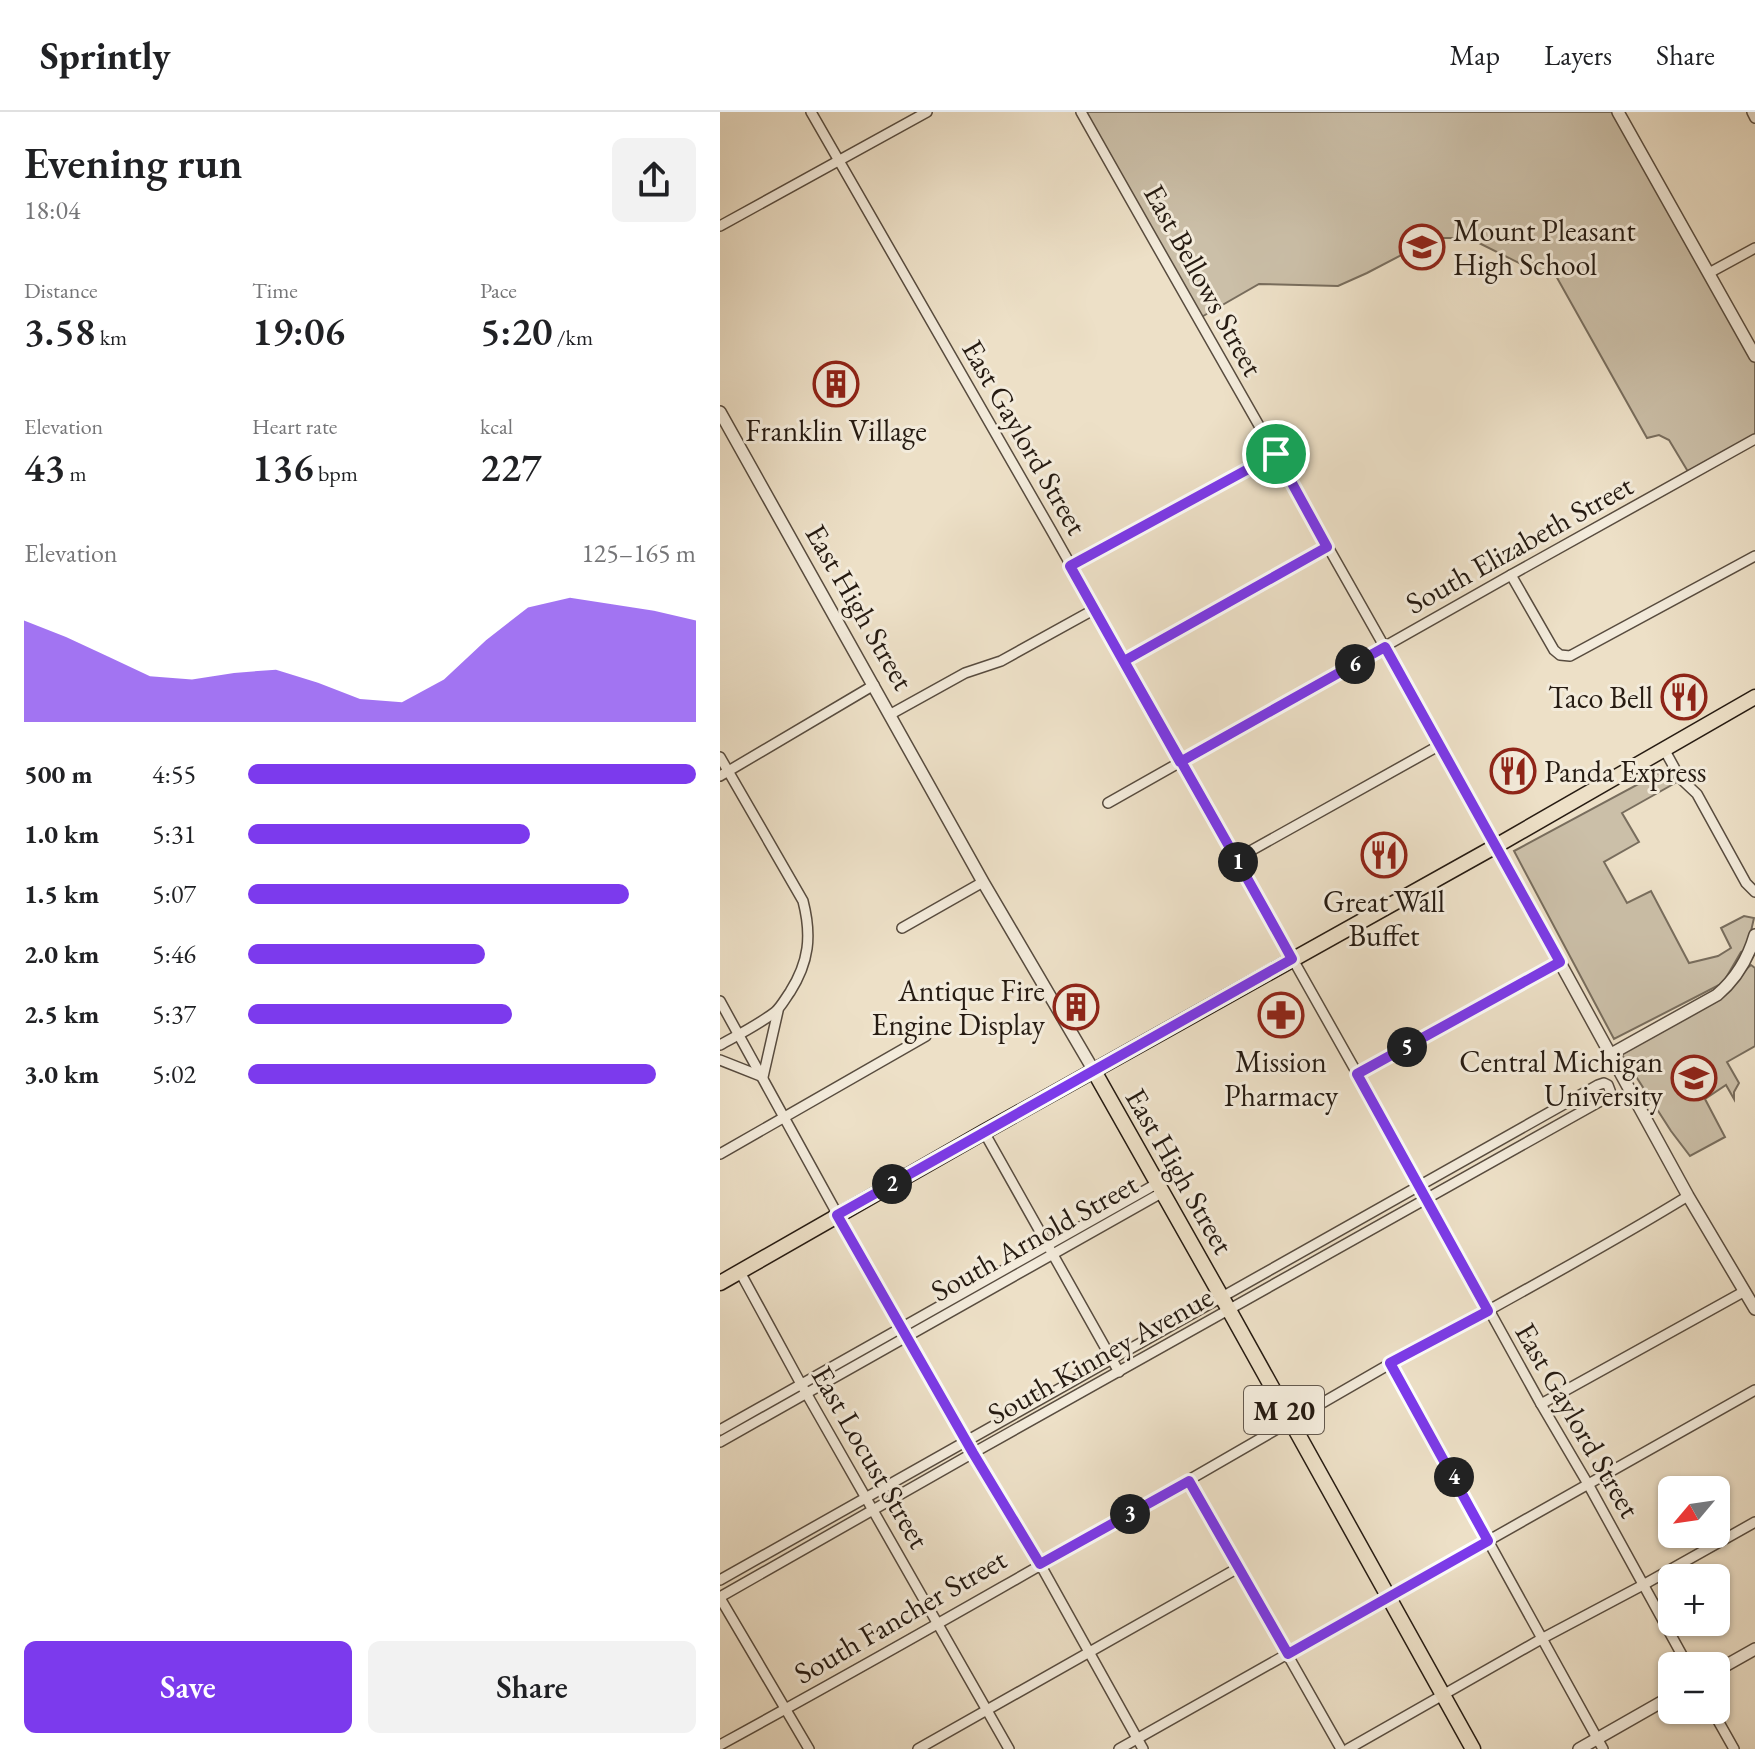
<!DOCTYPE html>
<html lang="en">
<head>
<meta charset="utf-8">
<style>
	body { margin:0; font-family:"EB Garamond",serif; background:#f2f2f2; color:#202124; height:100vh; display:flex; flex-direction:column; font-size:30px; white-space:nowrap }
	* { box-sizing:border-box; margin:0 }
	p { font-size:26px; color:#757577 }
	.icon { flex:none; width:44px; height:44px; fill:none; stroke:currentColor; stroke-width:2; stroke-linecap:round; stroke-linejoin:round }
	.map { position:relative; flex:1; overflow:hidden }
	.side { display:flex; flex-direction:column; background:#fff; width:720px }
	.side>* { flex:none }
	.needle { width:52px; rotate:241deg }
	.fabs { position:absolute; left:938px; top:1364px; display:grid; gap:16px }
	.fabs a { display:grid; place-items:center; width:72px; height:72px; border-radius:12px; background:#fff; box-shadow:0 2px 6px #0004; font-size:40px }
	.pin { position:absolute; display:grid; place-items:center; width:68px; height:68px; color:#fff; margin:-34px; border:4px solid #fff; border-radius:50%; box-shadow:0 2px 8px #0007 }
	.km { position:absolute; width:40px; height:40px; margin:-20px; border-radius:50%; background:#222; color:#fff; font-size:22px; line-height:40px; text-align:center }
	.round { display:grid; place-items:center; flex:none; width:84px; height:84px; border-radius:12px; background:#f2f2f2 }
	.overview { display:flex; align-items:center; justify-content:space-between; height:136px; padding:0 24px }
	h1 { font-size:44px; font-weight:600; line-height:60px }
	.figures { display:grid; grid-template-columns:repeat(3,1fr); gap:12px; height:136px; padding:8px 24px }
	.figures div { display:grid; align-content:center }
	.figures b { font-size:40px; font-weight:600 }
	.figures small { font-size:22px; font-weight:400 }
	.figures p { font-size:22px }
	.chart { height:224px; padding:16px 24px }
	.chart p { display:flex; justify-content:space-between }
	.chart svg { width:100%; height:144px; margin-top:8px; fill:#7c3aed; opacity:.7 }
	.primary-button { display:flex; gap:16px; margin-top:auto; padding:16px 24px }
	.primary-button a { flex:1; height:92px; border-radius:12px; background:#7c3aed; color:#fff; font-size:32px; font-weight:600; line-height:92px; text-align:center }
	.primary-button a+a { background:#f2f2f2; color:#202124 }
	ul { padding:0 24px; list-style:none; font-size:26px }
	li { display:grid; grid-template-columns:128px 96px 1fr; align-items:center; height:60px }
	li i { height:20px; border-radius:10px; background:#7c3aed }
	header { display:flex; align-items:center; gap:48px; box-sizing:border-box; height:112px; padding:0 40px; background:#fff; border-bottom:2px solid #e0e0e0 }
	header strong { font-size:38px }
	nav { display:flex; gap:44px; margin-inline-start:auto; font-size:28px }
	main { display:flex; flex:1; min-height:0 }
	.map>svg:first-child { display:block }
	.green { fill:#cbbfa8; stroke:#786d5d; stroke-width:2 }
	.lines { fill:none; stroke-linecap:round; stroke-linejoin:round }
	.minor-casing { stroke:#584c3f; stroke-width:12 }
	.tertiary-casing { stroke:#584c3f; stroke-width:14 }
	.primary-casing { stroke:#261b12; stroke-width:17 }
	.minor { stroke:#f3ebdb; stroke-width:9 }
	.tertiary { stroke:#f3ebdb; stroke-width:11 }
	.primary { stroke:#ede0c7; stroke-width:14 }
	.route-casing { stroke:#fff; stroke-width:16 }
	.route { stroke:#7c3aed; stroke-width:10 }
	.labels { text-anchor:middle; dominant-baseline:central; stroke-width:6; stroke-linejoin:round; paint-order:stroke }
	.shield { fill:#f3ebdb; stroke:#64594e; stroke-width:2 }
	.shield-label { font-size:28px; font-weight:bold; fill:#261b12 }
	.poi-label { font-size:30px; fill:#261b12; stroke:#f3ebdb }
	.street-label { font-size:30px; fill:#261b12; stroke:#f3ebdb }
</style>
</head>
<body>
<header>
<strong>Sprintly</strong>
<nav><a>Map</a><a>Layers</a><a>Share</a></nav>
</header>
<main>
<section class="side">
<div class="overview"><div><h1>Evening run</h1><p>18:04</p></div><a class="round"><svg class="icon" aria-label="share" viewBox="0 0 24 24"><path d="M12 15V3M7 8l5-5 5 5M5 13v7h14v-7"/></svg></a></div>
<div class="figures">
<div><p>Distance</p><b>3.58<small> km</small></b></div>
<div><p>Time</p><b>19:06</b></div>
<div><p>Pace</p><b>5:20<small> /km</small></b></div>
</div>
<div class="figures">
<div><p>Elevation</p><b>43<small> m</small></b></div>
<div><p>Heart rate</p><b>136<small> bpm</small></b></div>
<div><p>kcal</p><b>227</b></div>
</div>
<div class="chart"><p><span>Elevation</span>125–165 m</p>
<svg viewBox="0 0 160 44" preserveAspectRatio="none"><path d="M0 44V13L10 18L20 24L30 30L40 31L50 29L60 28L70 32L80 37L90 38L100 31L110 19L120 9L130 6L140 8L150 10L160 13V44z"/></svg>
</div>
<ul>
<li><b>500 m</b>4:55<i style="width:100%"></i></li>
<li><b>1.0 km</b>5:31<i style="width:63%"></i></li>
<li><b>1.5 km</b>5:07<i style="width:85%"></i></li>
<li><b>2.0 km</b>5:46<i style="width:53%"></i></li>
<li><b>2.5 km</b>5:37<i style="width:59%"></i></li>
<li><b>3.0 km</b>5:02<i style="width:91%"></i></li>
</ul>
<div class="primary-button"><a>Save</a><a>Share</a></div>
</section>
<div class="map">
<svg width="1035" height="1637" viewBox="0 0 1035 1637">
	<rect width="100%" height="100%" fill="#ede0c7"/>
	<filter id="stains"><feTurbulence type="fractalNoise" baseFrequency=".0025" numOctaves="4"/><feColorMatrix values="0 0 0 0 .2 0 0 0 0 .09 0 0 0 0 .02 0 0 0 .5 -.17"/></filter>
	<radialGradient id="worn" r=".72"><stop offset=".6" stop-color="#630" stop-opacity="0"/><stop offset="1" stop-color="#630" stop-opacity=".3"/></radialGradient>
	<g class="green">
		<polygon points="361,0 898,0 1035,244 1035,327 970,363 949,328 939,323 927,326 831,155 819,161 753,128 736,126 714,126 647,161 618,174 539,172 478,207"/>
		<polygon points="948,656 957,670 902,701 919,730 884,750 907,791 931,779 969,851 998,844 1011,836 1001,816 1024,804 1034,806 1027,837 1021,840 1003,871 894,927 794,739"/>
		<polygon points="1031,853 1035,856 1035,934 1007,950 1019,971 1014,980 1014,987 1006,973 985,987 1005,1025 970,1044 951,1019 899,938 985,890"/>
	</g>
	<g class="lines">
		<g class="minor-casing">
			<g id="minor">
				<polyline points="91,0 331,418 700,1073 821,1292 868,1372 968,1554"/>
				<path d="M361 0C499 245 640 488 776 734"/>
				<polyline points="1032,0 1035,6"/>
				<polyline points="0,114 207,0"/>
				<polyline points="989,161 1035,136"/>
				<polyline points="350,454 556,342"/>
				<polyline points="791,463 834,538 840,543 850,544 1035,444"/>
				<polyline points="404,549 607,435"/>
				<polyline points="171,602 245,561 281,549 375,497"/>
				<polyline points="944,637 960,666 977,682 1026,771 1035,780"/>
				<path d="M0 645 83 789C92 824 89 850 70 880 65 887 61 895 55 900 38 913 18 923 0 933"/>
				<polyline points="0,664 154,573"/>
				<polyline points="388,691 791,463 1035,327"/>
				<polyline points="516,747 720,633"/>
				<polyline points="182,816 263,770"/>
				<polyline points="0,889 180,1216 253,1341 320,1452 423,1637"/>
				<polyline points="0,948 43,965 58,899"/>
				<polyline points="637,962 840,850"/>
				<polyline points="264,1020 399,1260"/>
				<polyline points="0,1042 206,924"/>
				<polyline points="20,1160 81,1272 289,1637"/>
				<polyline points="670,1251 883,1637"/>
				<polyline points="821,1292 1025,1179"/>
				<polyline points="0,1318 438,1071"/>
				<polyline points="0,1330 443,1080"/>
				<polyline points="469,1369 621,1637"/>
				<polyline points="0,1468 878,973 884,971 888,973 891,981 886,986 253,1341 0,1485"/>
				<polyline points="0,1486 89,1637"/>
				<polyline points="992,1598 1014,1637"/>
				<path d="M0 1633C225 1510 446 1381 668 1253 701 1233 735 1217 769 1198 836 1161 903 1124 968 1084"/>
				<polyline points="198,1637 518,1456"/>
				<polyline points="399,1637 1035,1278"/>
				<polyline points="628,1637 823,1526 923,1473 1035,1410"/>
			</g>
		</g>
		<g class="tertiary-casing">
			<g id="tertiary">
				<polyline points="898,0 1035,244"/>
				<polyline points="0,300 263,770 374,959"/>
				<polyline points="776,734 968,1084 1035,1197"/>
				<path d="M891 942 997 883C1017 866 1028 847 1035 823"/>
				<polyline points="996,1559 1035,1537"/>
				<polyline points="859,1637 952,1584"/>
			</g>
		</g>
		<g class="primary-casing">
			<g id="primary">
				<polyline points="374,959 509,1198 753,1637"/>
				<polyline points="0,1171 264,1020 776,734 1035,585"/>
			</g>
		</g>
		<use href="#minor" class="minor"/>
		<use href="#tertiary" class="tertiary"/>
		<use href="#primary" class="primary"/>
	</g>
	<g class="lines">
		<g class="route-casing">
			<path id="route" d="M556 342 607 435 404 549C460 648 517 747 572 847L117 1103 253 1341 320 1452 469 1369 568 1542 768 1429 670 1251 768 1199 637 962 840 850 665 535 460 650 350 454 556 342"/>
		</g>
		<use href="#route" class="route"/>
	</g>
	<defs>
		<g id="school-ring" transform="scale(2.3)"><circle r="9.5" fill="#f3ebdb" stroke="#8f2418" stroke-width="1.5"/><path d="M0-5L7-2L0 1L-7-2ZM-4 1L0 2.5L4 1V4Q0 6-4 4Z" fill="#8f2418"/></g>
		<g id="building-ring" transform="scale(2.3)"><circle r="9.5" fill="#f3ebdb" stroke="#8f2418" stroke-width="1.5"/><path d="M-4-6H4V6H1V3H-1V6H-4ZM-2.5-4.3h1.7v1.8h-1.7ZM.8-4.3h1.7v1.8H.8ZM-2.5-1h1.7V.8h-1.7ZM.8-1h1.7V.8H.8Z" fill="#8f2418"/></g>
		<g id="restaurant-ring" transform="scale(2.3)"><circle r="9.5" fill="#f3ebdb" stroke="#8f2418" stroke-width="1.5"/><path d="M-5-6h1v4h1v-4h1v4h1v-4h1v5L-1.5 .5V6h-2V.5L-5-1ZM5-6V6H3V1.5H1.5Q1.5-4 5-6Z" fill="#8f2418"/></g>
		<g id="pharmacy-ring" transform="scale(2.3)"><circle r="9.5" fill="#f3ebdb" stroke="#8f2418" stroke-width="1.5"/><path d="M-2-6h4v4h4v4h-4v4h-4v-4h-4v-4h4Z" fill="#8f2418"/></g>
		<g id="university-ring" transform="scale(2.3)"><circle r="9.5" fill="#f3ebdb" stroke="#8f2418" stroke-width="1.5"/><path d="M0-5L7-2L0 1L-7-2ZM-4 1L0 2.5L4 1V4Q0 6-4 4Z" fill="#8f2418"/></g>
	</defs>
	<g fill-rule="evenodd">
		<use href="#school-ring" x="702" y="135"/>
		<use href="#building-ring" x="116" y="272"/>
		<use href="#restaurant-ring" x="964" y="585"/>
		<use href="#restaurant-ring" x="793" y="659"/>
		<use href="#restaurant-ring" x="664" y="743"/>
		<use href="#building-ring" x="356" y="895"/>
		<use href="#pharmacy-ring" x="561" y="903"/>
		<use href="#university-ring" x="974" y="966"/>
	</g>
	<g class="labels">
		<rect class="shield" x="524" y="1274" width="80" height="48" rx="6"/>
		<g class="shield-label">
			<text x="564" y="1298">M 20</text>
		</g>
		<g class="poi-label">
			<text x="733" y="118" text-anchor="start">Mount Pleasant<tspan x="733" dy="34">High School</tspan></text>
			<text x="116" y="318">Franklin Village</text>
			<text x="933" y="585" text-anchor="end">Taco Bell</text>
			<text x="824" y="659" text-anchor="start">Panda Express</text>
			<text x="664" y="789">Great Wall<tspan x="664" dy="34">Buffet</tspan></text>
			<text x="325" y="878" text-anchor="end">Antique Fire<tspan x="325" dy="34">Engine Display</tspan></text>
			<text x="561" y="949">Mission<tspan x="561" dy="34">Pharmacy</tspan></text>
			<text x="943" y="949" text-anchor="end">Central Michigan<tspan x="943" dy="34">University</tspan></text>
		</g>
		<g class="street-label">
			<text transform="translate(484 168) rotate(61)">East Bellows Street</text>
			<text transform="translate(305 325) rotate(60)">East Gaylord Street</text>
			<text transform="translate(799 432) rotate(-29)">South Elizabeth Street</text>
			<text transform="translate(140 495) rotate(60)">East High Street</text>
			<text transform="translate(460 1059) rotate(60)">East High Street</text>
			<text transform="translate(314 1125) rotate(-29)">South Arnold Street</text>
			<text transform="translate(380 1243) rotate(-29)">South Kinney Avenue</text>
			<text transform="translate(858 1308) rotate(60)">East Gaylord Street</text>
			<text transform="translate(151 1345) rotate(60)">East Locust Street</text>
			<text transform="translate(180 1504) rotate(-30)">South Fancher Street</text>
		</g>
	</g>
	<rect width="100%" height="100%" filter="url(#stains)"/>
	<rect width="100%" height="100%" fill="url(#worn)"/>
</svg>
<div class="fabs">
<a><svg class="needle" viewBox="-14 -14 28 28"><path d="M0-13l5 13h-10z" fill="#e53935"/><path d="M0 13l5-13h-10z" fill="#757577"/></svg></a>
<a>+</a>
<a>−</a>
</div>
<div class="pin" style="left:556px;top:342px;background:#1e9e55"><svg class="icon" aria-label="arrive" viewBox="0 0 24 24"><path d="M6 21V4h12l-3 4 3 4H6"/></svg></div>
<b class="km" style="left:518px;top:750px">1</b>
<b class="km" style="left:172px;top:1072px">2</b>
<b class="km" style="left:410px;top:1402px">3</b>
<b class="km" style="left:734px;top:1365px">4</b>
<b class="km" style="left:687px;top:935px">5</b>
<b class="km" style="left:635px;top:552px">6</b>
</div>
</main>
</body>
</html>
